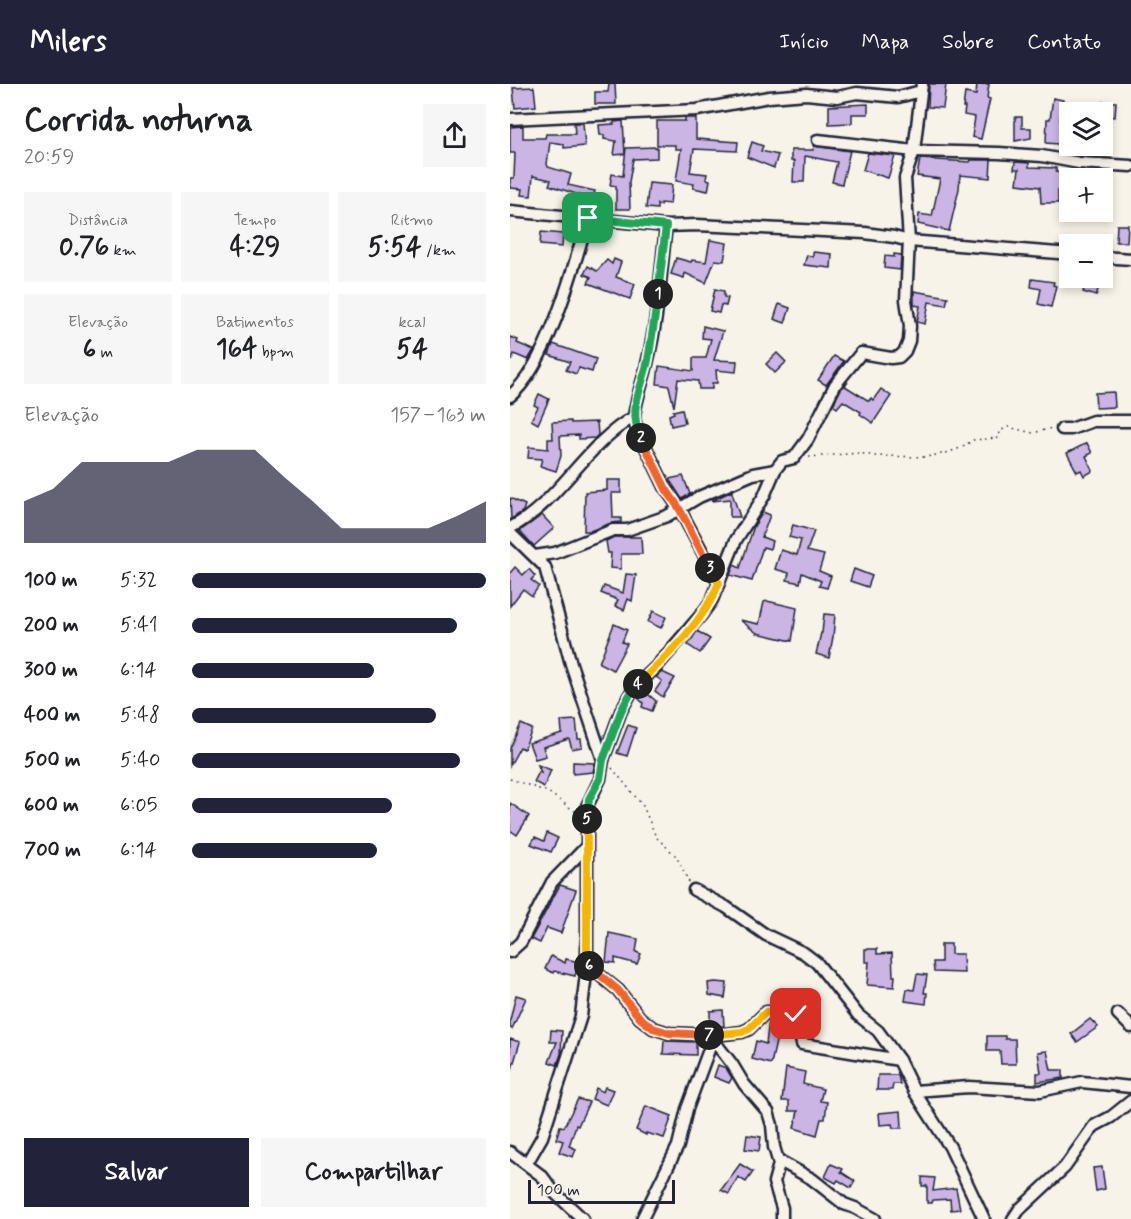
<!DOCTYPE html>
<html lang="pt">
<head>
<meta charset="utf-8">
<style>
	body { margin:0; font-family:Mynerve,sans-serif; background:#f6f6f6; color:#202124; height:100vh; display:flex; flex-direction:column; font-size:22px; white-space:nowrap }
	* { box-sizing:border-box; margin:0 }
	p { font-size:20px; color:#757577 }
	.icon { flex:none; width:33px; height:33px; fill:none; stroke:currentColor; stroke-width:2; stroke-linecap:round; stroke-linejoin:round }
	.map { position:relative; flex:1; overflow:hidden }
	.drawer { display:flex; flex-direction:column; background:#fff; width:510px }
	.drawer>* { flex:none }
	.buttons { position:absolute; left:549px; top:18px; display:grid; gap:12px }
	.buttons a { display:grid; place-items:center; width:54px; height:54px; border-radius:0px; background:#fff; box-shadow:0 3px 9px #0003; font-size:30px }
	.scale { position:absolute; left:18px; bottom:15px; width:147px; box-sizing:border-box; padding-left:6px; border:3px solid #22223b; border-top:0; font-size:16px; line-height:21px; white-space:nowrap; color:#22223b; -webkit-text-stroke:4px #f7f3e8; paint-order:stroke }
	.pin { position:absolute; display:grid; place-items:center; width:51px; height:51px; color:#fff; margin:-26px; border-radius:12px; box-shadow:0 3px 9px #0006 }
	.km { position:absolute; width:30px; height:30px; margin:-15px; border-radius:50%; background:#222; color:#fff; font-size:16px; line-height:30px; text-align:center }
	.round { display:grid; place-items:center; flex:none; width:63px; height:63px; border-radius:0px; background:#f6f6f6 }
	.headline { display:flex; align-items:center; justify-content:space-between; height:102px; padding:0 24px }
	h1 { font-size:33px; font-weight:700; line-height:45px }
	.figures { display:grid; grid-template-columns:repeat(3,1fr); gap:9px; height:102px; padding:6px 24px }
	.figures div { display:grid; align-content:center; border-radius:0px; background:#f6f6f6; text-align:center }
	.figures b { font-size:26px; font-weight:700 }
	.figures small { font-size:16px; font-weight:400 }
	.figures p { font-size:16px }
	.chart { height:168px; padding:12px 24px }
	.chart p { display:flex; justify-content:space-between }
	.chart svg { width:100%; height:108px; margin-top:6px; fill:#22223b; opacity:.7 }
	.button { display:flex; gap:12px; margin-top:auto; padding:12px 24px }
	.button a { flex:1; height:69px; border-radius:0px; background:#22223b; color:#fff; font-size:24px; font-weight:700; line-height:69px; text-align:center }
	.button a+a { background:#f6f6f6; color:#202124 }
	ul { padding:0 24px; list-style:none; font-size:20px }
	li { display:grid; grid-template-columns:96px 72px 1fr; align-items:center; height:45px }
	li i { height:15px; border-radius:8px; background:#22223b }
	header { display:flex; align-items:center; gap:36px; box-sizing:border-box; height:84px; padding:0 30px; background:#22223b; color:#fff }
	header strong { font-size:28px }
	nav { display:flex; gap:33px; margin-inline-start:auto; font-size:21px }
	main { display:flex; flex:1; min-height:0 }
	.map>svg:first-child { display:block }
	.building { fill:#cab5e5; stroke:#22223b; stroke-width:1.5 }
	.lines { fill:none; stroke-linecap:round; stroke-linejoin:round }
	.minor-casing { stroke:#22223b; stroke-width:15 }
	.path { stroke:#22223b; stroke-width:1.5; stroke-dasharray:1.5 4.5; stroke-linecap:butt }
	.minor { stroke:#f7f3e8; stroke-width:10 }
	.split-1-casing { stroke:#fff; stroke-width:12 }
	.split-2-casing { stroke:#fff; stroke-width:12 }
	.split-3-casing { stroke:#fff; stroke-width:12 }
	.split-4-casing { stroke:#fff; stroke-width:12 }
	.split-5-casing { stroke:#fff; stroke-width:12 }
	.split-6-casing { stroke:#fff; stroke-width:12 }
	.split-7-casing { stroke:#fff; stroke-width:12 }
	.split-8-casing { stroke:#fff; stroke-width:12 }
	.split-1 { stroke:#22a559; stroke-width:8 }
	.split-2 { stroke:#22a559; stroke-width:8 }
	.split-3 { stroke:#f0652b; stroke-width:8 }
	.split-4 { stroke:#f5b400; stroke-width:8 }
	.split-5 { stroke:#22a559; stroke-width:8 }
	.split-6 { stroke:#f5b400; stroke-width:8 }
	.split-7 { stroke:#f0652b; stroke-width:8 }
	.split-8 { stroke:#f5b400; stroke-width:8 }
</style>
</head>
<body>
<header>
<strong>Milers</strong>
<nav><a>Início</a><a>Mapa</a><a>Sobre</a><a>Contato</a></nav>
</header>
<main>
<section class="drawer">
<div class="headline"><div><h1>Corrida noturna</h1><p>20:59</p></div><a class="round"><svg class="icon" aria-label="share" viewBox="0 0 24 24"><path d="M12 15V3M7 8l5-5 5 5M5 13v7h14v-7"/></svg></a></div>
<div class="figures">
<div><p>Distância</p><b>0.76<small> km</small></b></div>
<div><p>Tempo</p><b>4:29</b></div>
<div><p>Ritmo</p><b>5:54<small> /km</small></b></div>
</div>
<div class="figures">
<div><p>Elevação</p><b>6<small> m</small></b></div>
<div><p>Batimentos</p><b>164<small> bpm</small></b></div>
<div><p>kcal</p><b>54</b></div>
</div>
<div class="chart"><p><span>Elevação</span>157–163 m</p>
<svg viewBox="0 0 160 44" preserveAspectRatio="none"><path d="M0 44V27L10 22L20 11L30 11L40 11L50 11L60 6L70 6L80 6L90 17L100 27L110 38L120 38L130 38L140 38L150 33L160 27V44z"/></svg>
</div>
<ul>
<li><b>100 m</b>5:32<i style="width:100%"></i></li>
<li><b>200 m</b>5:41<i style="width:90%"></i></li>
<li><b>300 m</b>6:14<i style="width:62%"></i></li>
<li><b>400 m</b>5:48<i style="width:83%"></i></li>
<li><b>500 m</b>5:40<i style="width:91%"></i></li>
<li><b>600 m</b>6:05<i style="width:68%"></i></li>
<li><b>700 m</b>6:14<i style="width:63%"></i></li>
</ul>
<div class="button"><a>Salvar</a><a>Compartilhar</a></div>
</section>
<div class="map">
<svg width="621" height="1135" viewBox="0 0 621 1135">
	<rect width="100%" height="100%" fill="#f7f3e8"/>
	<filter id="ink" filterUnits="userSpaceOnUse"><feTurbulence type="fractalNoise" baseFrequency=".0167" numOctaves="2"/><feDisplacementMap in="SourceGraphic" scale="12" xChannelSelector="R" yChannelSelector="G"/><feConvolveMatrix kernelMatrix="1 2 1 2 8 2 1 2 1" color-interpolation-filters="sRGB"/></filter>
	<g filter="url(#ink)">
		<g class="building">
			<polygon points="99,0 105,0 106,20 85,20 85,8 98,8"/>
			<polygon points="419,0 436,0 433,24 418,23"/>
			<polygon points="467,0 479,0 477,14 480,15 471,55 462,53 465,33 454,31 455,23 453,23 455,9 466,11"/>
			<polygon points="24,3 26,22 5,24 3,4"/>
			<polygon points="543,14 553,16 550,36 553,36 552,45 560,46 560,61 536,59 537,35 540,35"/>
			<polygon points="592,18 606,18 605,33 592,32 592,28 591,28"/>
			<polygon points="358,20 358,30 342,30 342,39 319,40 319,22"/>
			<polygon points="505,33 512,33 512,44 521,44 521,54 505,57"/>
			<polygon points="175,34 186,34 186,55 228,58 227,67 184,65 180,88 197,90 196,95 200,96 198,107 183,104 184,100 166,97 171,65 165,65 165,61 147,61 147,37 175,37"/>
			<polygon points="113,37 115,70 104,71 106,57 94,55 94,51 90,51 89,41 104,40 104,38"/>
			<polygon points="64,39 73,39 75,62 54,64 54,60 40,58 37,80 38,83 61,90 58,101 85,107 81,122 68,119 69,111 39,101 41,96 23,92 21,112 11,111 12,105 0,104 0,94 4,94 5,69 0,69 0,43 13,42 13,54 35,54 36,50 65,50"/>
			<polygon points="242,58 253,62 251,67 268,71 264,84 237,73"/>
			<polygon points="304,62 340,67 332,100 322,98 327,78 295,72 294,98 283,98 284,77 281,77 281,66 303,66"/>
			<polygon points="147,63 147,74 123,75 119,98 120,125 106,125 106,102 100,101 102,90 113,92 116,64"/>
			<polygon points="358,69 385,72 378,94 353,86"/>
			<polygon points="410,75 460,78 461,76 481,76 480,94 450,91 449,105 439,147 408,140 409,130 422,132 430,95 407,92"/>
			<polygon points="505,78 519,79 519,83 546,84 546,88 560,90 560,108 548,107 548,119 531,119 530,103 507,100 509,85 504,85"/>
			<polygon points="139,99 162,101 160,120 151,119 151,121 147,120 147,125 136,124"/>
			<polygon points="607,141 618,141 617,158 606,158"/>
			<polygon points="31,148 53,150 52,163 30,161"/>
			<polygon points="200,156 217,159 214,177 205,176 196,199 175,189 174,194 161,190 166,174 181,178 182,176 196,178"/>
			<polygon points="303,168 322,170 321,184 294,181 297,171 303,173"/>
			<polygon points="384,170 391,171 390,186 374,184 375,172 384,173"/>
			<polygon points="104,175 111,178 106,193 125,200 120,215 78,199 81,193 74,190 78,182 87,187 97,176 102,180"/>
			<polygon points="522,195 544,198 543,201 546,202 541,223 528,220 531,205 521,203"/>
			<polygon points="577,195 590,199 586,212 573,208"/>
			<polygon points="205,205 214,207 214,213 218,214 216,222 211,221 209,229 200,227"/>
			<polygon points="404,207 438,213 436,221 419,218 415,240 407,238 410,222 404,221"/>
			<polygon points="269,220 280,224 275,239 264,235"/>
			<polygon points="193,242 213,247 204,276 227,277 226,288 206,286 207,299 202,299 202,305 189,305 188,297 168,295 164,323 159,302 147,300 149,282 183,287 183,274 196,274 201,255 192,254"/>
			<polygon points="0,253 8,256 7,259 24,266 18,276 4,270 2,276 0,276"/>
			<polygon points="43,260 86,275 82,288 69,284 66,290 56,286 60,278 39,271"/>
			<polygon points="267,269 276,278 265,289 256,280"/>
			<polygon points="324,272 334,277 316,301 308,296"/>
			<polygon points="338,298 335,302 359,317 361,314 363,316 371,305 381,312 363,339 350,330 351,328 333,317 327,324 323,321 331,305"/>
			<polygon points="604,308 605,323 586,324 585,309"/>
			<polygon points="29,310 39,315 28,340 21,336 28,323 24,321"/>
			<polygon points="172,325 175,339 161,342 159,331 164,329 163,327"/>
			<polygon points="61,337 61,339 87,338 88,351 85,354 69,355 69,351 50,352 51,372 46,387 30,382 32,375 18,374 19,363 38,365 38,355 43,355 42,338"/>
			<polygon points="577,359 582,369 576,372 583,387 574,392 571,386 567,388 557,369"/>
			<polygon points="173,392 180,410 172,415 159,395"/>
			<polygon points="97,396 111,396 111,409 102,409 103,434 111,434 111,438 101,439 80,447 74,447 75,408 97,406"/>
			<polygon points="222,407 222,409 230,433 220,433 220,415 201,417"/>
			<polygon points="0,414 15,421 13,427 1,435"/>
			<polygon points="253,428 260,431 252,453 262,457 260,465 253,463 242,497 220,491 224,481 230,484 244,442"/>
			<polygon points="32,431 44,444 24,462 10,447"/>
			<polygon points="283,441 304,447 297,467 314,471 309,487 321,492 317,504 309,502 311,497 292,489 290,499 277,496 279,489 265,485 271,466 287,471 291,456 279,453"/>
			<polygon points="104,453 131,453 132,470 111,470 111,485 100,484 101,469 98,469 96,457"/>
			<polygon points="5,483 13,491 19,485 25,492 21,496 29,502 22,512 13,505 0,522 0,489"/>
			<polygon points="344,485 362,492 358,503 340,497"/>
			<polygon points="116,490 126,491 122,517 118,515 114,526 105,522 108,516 91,509 94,502 113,509"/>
			<polygon points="257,517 287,524 282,557 247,549 230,536 249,540 254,518"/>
			<polygon points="143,527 156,533 151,544 138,538"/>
			<polygon points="314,530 325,531 323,553 319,574 306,570 311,549 312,549"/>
			<polygon points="104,540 117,546 112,558 117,560 103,586 89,579"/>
			<polygon points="187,547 200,555 190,569 178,561"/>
			<polygon points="152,588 165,594 153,613 145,607 152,597 146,593"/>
			<polygon points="133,606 146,617 142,627 132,623 133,619 127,613"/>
			<polygon points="66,636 68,655 71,655 72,663 62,665 59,655 33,663 36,672 25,675 19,659 52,649 51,637"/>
			<polygon points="11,640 22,645 14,665 10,663 0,681 0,664"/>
			<polygon points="118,641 126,644 117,672 107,669"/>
			<polygon points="63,678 85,679 83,688 63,690"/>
			<polygon points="28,681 41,686 34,703 24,698 29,688 31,689"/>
			<polygon points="0,719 19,732 7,751 0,746"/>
			<polygon points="37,749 48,754 41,768 21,760 25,753 34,757"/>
			<polygon points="50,801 66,806 51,849 37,844 30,859 21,855"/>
			<polygon points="99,849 128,855 126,868 131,870 127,880 105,874 105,879 96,878"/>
			<polygon points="431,860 441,860 441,870 453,870 454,889 424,888 423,878 431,878"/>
			<polygon points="355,865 367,865 367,870 382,869 383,892 385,892 384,903 357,901 359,878 355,878"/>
			<polygon points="41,872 55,879 56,875 69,878 65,892 44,887 43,889 35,885"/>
			<polygon points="407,890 417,891 414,909 417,909 416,920 395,917 397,905 404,906"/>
			<polygon points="205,898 217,899 215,914 199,911 198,899"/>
			<polygon points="6,911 16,914 2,945 0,944 0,936"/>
			<polygon points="213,926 214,942 200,943 200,927"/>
			<polygon points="580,935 588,943 567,958 561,950"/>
			<polygon points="259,936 276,936 275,950 268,949 261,980 242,975 246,957 256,960"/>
			<polygon points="41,946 52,947 51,970 47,981 39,978 47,958 40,958"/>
			<polygon points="477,952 495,952 495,955 505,955 506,980 491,980 490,967 477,967"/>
			<polygon points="0,955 10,958 2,985 0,985"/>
			<polygon points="154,957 186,958 186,971 153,970"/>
			<polygon points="537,967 541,986 553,986 553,994 527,998 527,989 531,989 528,968"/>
			<polygon points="208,981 216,984 222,994 219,999 204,993"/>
			<polygon points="276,984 295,988 293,1000 313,1005 310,1017 317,1018 315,1035 311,1035 307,1051 284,1044 288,1027 279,1027 279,1017 272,1017"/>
			<polygon points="368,991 388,991 390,1000 383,1000 382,1006 367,1006"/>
			<polygon points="95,1003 103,1006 97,1021 82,1015 86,1004 93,1008"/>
			<polygon points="68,1015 79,1018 68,1042 66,1041 59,1062 66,1065 63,1073 49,1068 53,1057 46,1055 50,1042 54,1043"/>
			<polygon points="136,1022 162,1032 154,1054 136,1049 136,1051 126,1046"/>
			<polygon points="391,1027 392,1044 383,1044 382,1040 370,1041 369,1029"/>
			<polygon points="237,1051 251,1053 249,1067 235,1065"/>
			<polygon points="230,1080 243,1088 236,1098 228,1093 219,1110 211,1106"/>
			<polygon points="321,1080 333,1085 331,1088 345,1097 341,1104 328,1096 326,1099 315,1093"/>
			<polygon points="592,1083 595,1105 586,1107 583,1084"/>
			<polygon points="412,1093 425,1094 423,1107 446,1104 450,1125 441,1126 440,1115 423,1116 422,1119 417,1119 417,1102 412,1102"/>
		</g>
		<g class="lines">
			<g class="minor-casing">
				<g id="minor">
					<polyline points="0,35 187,26 259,13 296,10 327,13 347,9 388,13 411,7"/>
					<polyline points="308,56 404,67 489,69 532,72 569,79 621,82"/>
					<polyline points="0,127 156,142 187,141 355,149 384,153 399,157 560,170"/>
					<polyline points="592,173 621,175"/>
					<path d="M0 312C37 283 65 179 78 134"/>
					<polyline points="124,333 126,343 156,405 169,424 209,499"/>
					<polyline points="552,345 561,345 583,337 621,337"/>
					<path d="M0 444C48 420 76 359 124 333 126 314 133 298 137 280 148 235 151 187 156 142"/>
					<polyline points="0,449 35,483 61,580 93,676 90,695 77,722 77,881 71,932 32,1053 17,1079"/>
					<polyline points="25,472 45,469 103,446 117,446 157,432 189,413 229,396 243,390 265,386"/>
					<polyline points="93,676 111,627 123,605 147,582 192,530 202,516 226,456 254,412 265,386 272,377 284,374 298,355 325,301 351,269 381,274 389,273 395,267 399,257 400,242 396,216 399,157 395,94 404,67 412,0"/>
					<polyline points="184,806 216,823 256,851 294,869 307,879 348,931 368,947 389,976 404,1007 440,1063 474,1135"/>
					<polyline points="0,868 11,858 42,798 76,763"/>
					<polyline points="77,881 108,906 130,934 143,944 159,949 205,951 232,948 239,945 256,928 283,928 286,930 292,960 389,976"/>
					<polyline points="608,930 621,943"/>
					<polyline points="204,957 222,980 234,1000 258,1028 262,1041 264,1063 269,1080 264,1098 272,1124 272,1135"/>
					<polyline points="404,1007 459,1003 530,1007 572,998 621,1003"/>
					<polyline points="0,1068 32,1092 44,1108 73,1135"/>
					<polyline points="268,1076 302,1095 334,1120 345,1124 365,1135"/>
					<polyline points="132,1135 168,1062 177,1025 204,952"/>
					<polyline points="503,1135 509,1126 555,1083 584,1042 601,1033 621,1017"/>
				</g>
			</g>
			<g class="path">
				<polyline points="299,373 349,369 365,372 416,373 436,369 453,363 463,356 489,354 490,347 498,343 523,349 542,344"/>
				<polyline points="102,684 133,722 146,753 166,772 179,798"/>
				<polyline points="0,695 38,708 66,728"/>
			</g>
			<use href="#minor" class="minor"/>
		</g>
	</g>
	<g class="lines" filter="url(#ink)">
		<g class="split-1-casing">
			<polyline id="split-1" points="78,134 156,142 148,210"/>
		</g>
		<g class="split-2-casing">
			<path id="split-2" d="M131 354C117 324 132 306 138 276 142 254 145 232 148 210"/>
		</g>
		<g class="split-3-casing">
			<polyline id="split-3" points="131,354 156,405 169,424 200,484"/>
		</g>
		<g class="split-4-casing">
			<path id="split-4" d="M128 600C159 570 193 539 209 499L200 484"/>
		</g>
		<g class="split-5-casing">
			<polyline id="split-5" points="77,735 79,715 90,695 93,676 111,627 123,605 128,600"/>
		</g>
		<g class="split-6-casing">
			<polyline id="split-6" points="77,735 77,881 79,882"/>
		</g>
		<g class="split-7-casing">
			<polyline id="split-7" points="79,882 108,906 130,934 143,944 159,949 199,951"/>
		</g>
		<g class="split-8-casing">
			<polyline id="split-8" points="199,951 232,948 239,945 256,928 283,928 286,930"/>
		</g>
		<use href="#split-1" class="split-1"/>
		<use href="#split-2" class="split-2"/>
		<use href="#split-3" class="split-3"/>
		<use href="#split-4" class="split-4"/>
		<use href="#split-5" class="split-5"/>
		<use href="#split-6" class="split-6"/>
		<use href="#split-7" class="split-7"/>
		<use href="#split-8" class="split-8"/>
	</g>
</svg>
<div class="buttons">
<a><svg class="icon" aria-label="layers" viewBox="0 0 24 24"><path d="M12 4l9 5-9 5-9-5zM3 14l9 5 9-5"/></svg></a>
<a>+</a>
<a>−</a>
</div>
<div class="scale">100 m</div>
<div class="pin" style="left:78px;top:134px;background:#1e9e55"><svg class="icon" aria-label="arrive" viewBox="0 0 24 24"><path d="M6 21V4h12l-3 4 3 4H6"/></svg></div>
<div class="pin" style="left:286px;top:930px;background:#d93025"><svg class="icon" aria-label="check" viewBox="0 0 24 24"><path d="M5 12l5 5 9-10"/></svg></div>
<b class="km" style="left:148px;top:210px">1</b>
<b class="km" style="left:131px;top:354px">2</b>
<b class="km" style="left:200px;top:484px">3</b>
<b class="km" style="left:128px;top:600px">4</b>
<b class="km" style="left:77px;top:735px">5</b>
<b class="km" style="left:79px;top:882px">6</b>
<b class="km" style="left:199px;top:951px">7</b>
</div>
</main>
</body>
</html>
